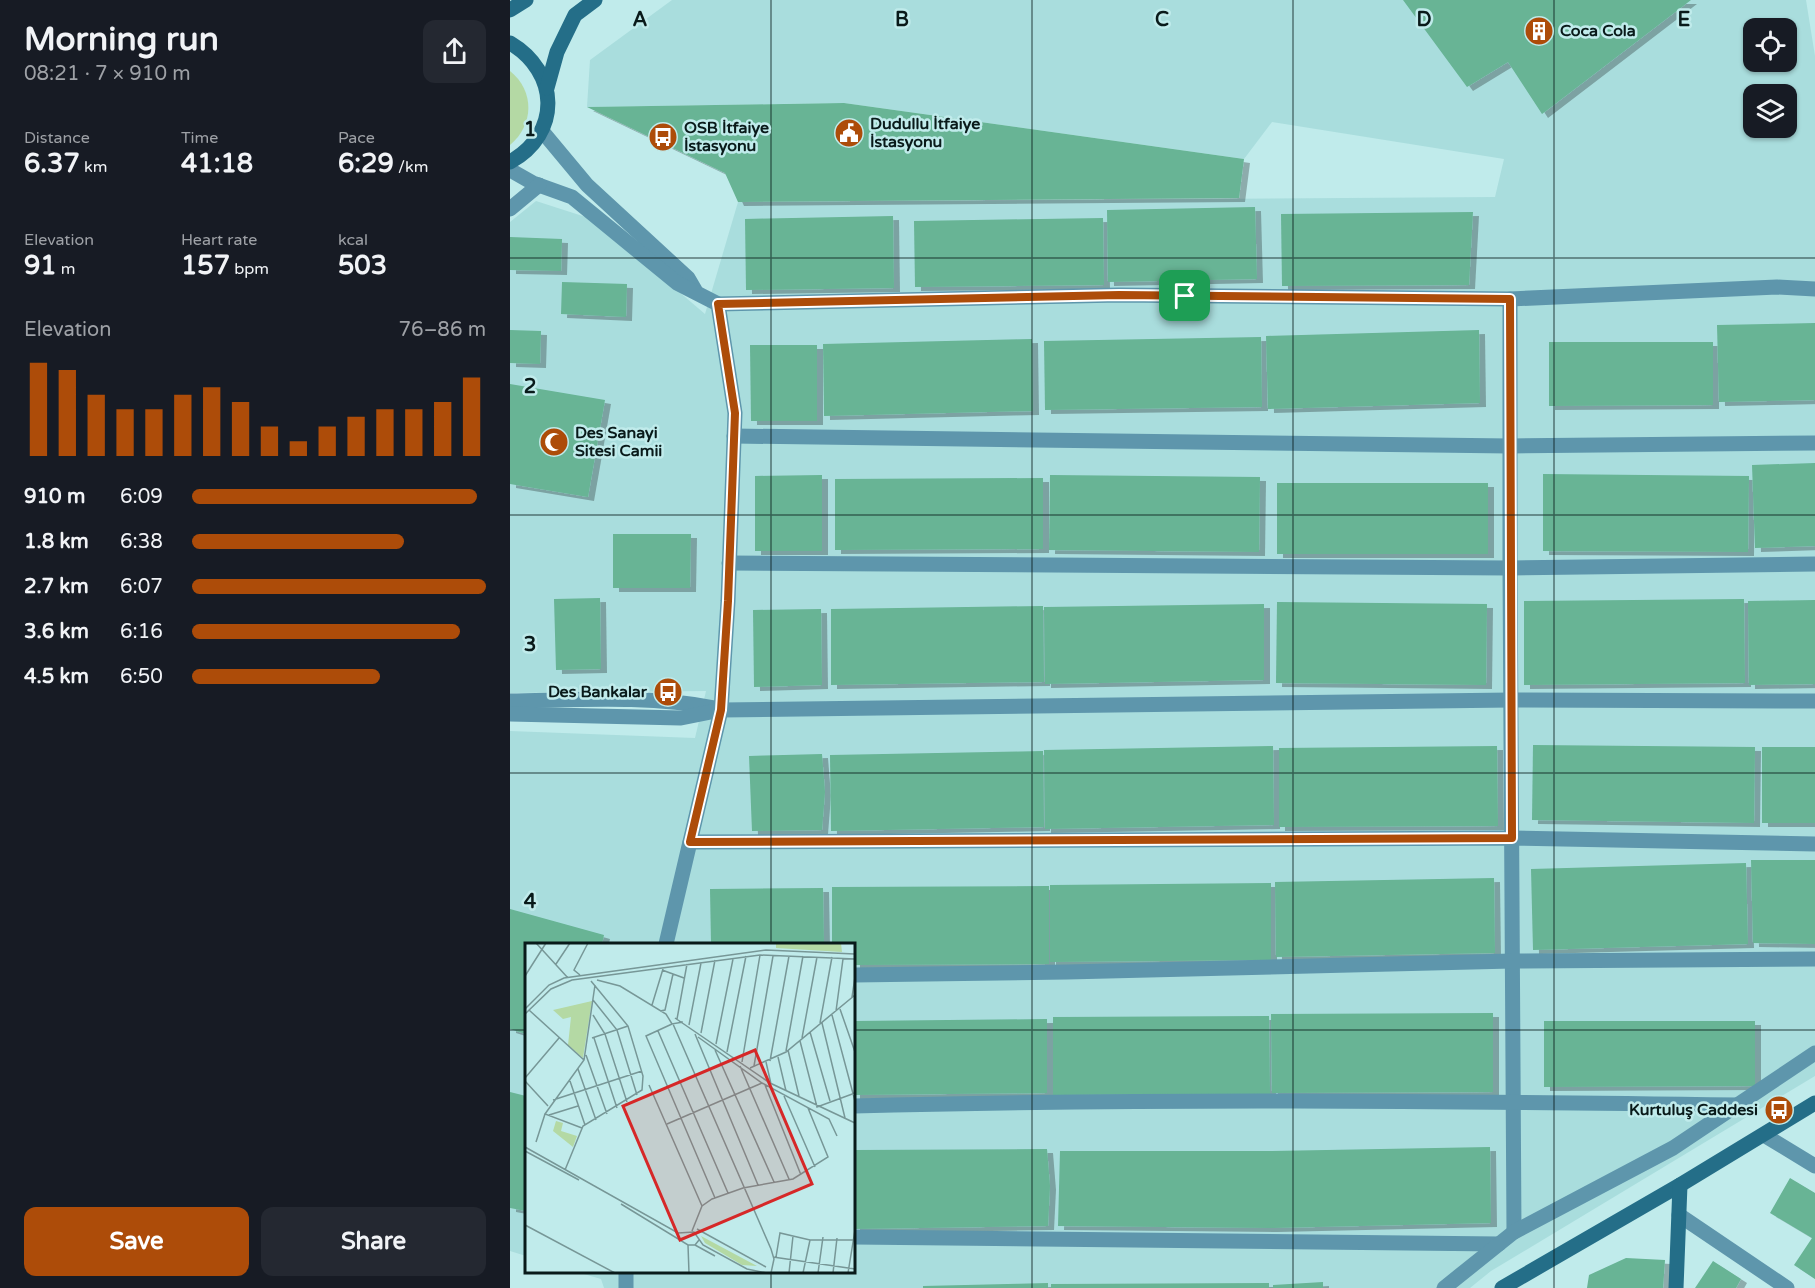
<!DOCTYPE html>
<html lang="en">
<head>
<meta charset="utf-8">
<style>
	body { margin:0; font-family:"Varela Round",sans-serif; background:#242831; color:#f1f3f6; height:100vh; display:flex; flex-direction:column; font-size:22px; white-space:nowrap }
	* { box-sizing:border-box; margin:0 }
	p { font-size:20px; color:#9ea1a6 }
	.icon { flex:none; width:33px; height:33px; fill:none; stroke:currentColor; stroke-width:2; stroke-linecap:round; stroke-linejoin:round }
	.map { position:relative; flex:1; overflow:hidden }
	.sheet { display:flex; flex-direction:column; background:#171b24; width:510px }
	.sheet>* { flex:none }
	.controls { position:absolute; left:1233px; top:18px; display:grid; gap:12px }
	.controls a { display:grid; place-items:center; width:54px; height:54px; border-radius:12px; background:#171b24; box-shadow:0 2px 4px #0004; font-size:30px }
	.pin { position:absolute; display:grid; place-items:center; width:51px; height:51px; color:#fff; margin:-26px; border-radius:12px; box-shadow:0 3px 9px #0006 }
	.round { display:grid; place-items:center; flex:none; width:63px; height:63px; border-radius:12px; background:#242831 }
	.headline { display:flex; align-items:center; justify-content:space-between; height:102px; padding:0 24px }
	h1 { font-size:33px; font-weight:700; line-height:45px }
	.figures { display:grid; grid-template-columns:repeat(3,1fr); gap:9px; height:102px; padding:6px 24px }
	.figures div { display:grid; align-content:center }
	.figures b { font-size:26px; font-weight:700 }
	.figures small { font-size:16px; font-weight:400 }
	.figures p { font-size:16px }
	.chart { height:168px; padding:12px 24px }
	.chart p { display:flex; justify-content:space-between }
	.chart svg { width:100%; height:108px; margin-top:6px; stroke:#ad4c09; stroke-width:6 }
	.button { display:flex; gap:12px; margin-top:auto; padding:12px 24px }
	.button a { flex:1; height:69px; border-radius:12px; background:#ad4c09; color:#fff; font-size:24px; font-weight:700; line-height:69px; text-align:center }
	.button a+a { background:#242831; color:#f1f3f6 }
	ul { padding:0 24px; list-style:none; font-size:20px }
	li { display:grid; grid-template-columns:96px 72px 1fr; align-items:center; height:45px }
	li i { height:15px; border-radius:8px; background:#ad4c09 }
	main { display:flex; flex:1; min-height:0 }
	.map>svg:first-child { display:block }
	.built { fill:#a9dddd; fill-rule:evenodd }
	.green { fill:#b4d9a4 }
	.building { fill:#67b495; filter:url(#shadow) }
	.lines { fill:none; stroke-linecap:round; stroke-linejoin:round }
	.street { stroke:#5e96ac; stroke-width:15 }
	.secondary { stroke:#246e88; stroke-width:15 }
	.route-casing { stroke:#fff; stroke-width:12 }
	.route { stroke:#ad4c09; stroke-width:8 }
	.grid { fill:none; stroke:#091a1a; stroke-width:1.5; stroke-opacity:0.55 }
	.labels { text-anchor:middle; dominant-baseline:central; stroke-width:5; stroke-linejoin:round; paint-order:stroke }
	.poi-label { font-size:16px; font-weight:bold; fill:#091a1a; stroke:#c0ebeb; text-anchor:start }
	.inset-road { fill:none; stroke:#779797; stroke-width:1.5 }
	.view { fill:#d62828; fill-opacity:0.15; stroke:#d62828; stroke-width:3 }
	.inset-edge { fill:none; stroke:#091a1a; stroke-width:3 }
	.grid-label { font-size:20px; text-anchor:middle; font-weight:bold; fill:#091a1a; stroke:#c0ebeb; stroke-width:5; stroke-linejoin:round; paint-order:stroke }
</style>
</head>
<body>
<main>
<section class="sheet">
<div class="headline"><div><h1>Morning run</h1><p>08:21 · 7 × 910 m</p></div><a class="round"><svg class="icon" aria-label="share" viewBox="0 0 24 24"><path d="M12 15V3M7 8l5-5 5 5M5 13v7h14v-7"/></svg></a></div>
<div class="figures">
<div><p>Distance</p><b>6.37<small> km</small></b></div>
<div><p>Time</p><b>41:18</b></div>
<div><p>Pace</p><b>6:29<small> /km</small></b></div>
</div>
<div class="figures">
<div><p>Elevation</p><b>91<small> m</small></b></div>
<div><p>Heart rate</p><b>157<small> bpm</small></b></div>
<div><p>kcal</p><b>503</b></div>
</div>
<div class="chart"><p><span>Elevation</span>76–86 m</p>
<svg viewBox="0 0 160 44" preserveAspectRatio="none"><path d="M5 44V6M15 44V9M25 44V19M35 44V25M45 44V25M55 44V19M65 44V16M75 44V22M85 44V32M95 44V38M105 44V32M115 44V28M125 44V25M135 44V25M145 44V22M155 44V12"/></svg>
</div>
<ul>
<li><b>910 m</b>6:09<i style="width:97%"></i></li>
<li><b>1.8 km</b>6:38<i style="width:72%"></i></li>
<li><b>2.7 km</b>6:07<i style="width:100%"></i></li>
<li><b>3.6 km</b>6:16<i style="width:91%"></i></li>
<li><b>4.5 km</b>6:50<i style="width:64%"></i></li>
</ul>
<div class="button"><a>Save</a><a>Share</a></div>
</section>
<div class="map">
<svg width="1305" height="1288" viewBox="0 0 1305 1288">
	<defs>
		<filter id="shadow"><feDropShadow dx="6" dy="4" stdDeviation="0" flood-color="#0004"/></filter>
	</defs>
	<rect width="100%" height="100%" fill="#c0ebeb"/>
	<path class="built" d="M162 0H1296L1305 56V1076L981 1271 960 1288H94L91 1279 67 1272H344V944H16V1256L0 1251V731L185 738 196 691 0 693V222L26 201 85 220 195 314 228 202 985 197 994 159 762 122 734 159 334 103 77 107 80 60ZM1244 28H1276V62H1244ZM1244 94H1276V128H1244Z"/>
	<path class="green" d="M0 71C25 91 24 125 0 145Z"/>
	<g class="building">
		<polygon points="893,0 1181,0 1032,114 998,62 957,87"/>
		<polygon points="334,103 734,159 729,198 228,202 215,173 77,107"/>
		<polygon points="745,207 747,279 598,282 597,210"/>
		<polygon points="963,212 959,285 772,286 771,214"/>
		<polygon points="383,216 384,288 236,290 235,219"/>
		<polygon points="593,218 594,285 405,287 404,221"/>
		<polygon points="0,237 52,239 51,271 0,270"/>
		<polygon points="52,282 117,284 116,317 51,314"/>
		<polygon points="1305,323 1305,400 1209,402 1207,325"/>
		<polygon points="0,330 31,331 30,364 0,363"/>
		<polygon points="969,330 970,403 758,409 756,336"/>
		<polygon points="751,337 752,407 535,410 534,341"/>
		<polygon points="522,339 523,411 314,416 313,344"/>
		<polygon points="1039,342 1203,342 1203,405 1039,406"/>
		<polygon points="240,345 307,345 307,421 241,421"/>
		<polygon points="0,384 95,400 78,497 0,484"/>
		<polygon points="1305,463 1305,546 1245,548 1242,465"/>
		<polygon points="1033,474 1239,476 1238,552 1033,551"/>
		<polygon points="312,475 312,551 245,551 245,476"/>
		<polygon points="540,475 750,477 749,552 539,550"/>
		<polygon points="533,478 533,549 325,550 325,479"/>
		<rect x="767" y="483" width="211" height="71"/>
		<polygon points="103,534 181,534 180,588 103,588"/>
		<polygon points="90,598 91,669 46,670 44,599"/>
		<polygon points="1234,599 1235,683 1014,685 1014,601"/>
		<polygon points="1305,600 1305,684 1239,685 1238,601"/>
		<polygon points="767,602 977,604 976,685 766,683"/>
		<polygon points="754,604 754,680 535,684 534,607"/>
		<polygon points="533,606 534,682 321,685 321,609"/>
		<polygon points="311,609 312,685 244,687 243,610"/>
		<polygon points="1023,745 1245,747 1244,823 1022,820"/>
		<polygon points="763,746 764,825 535,829 534,750"/>
		<polygon points="987,746 988,826 769,827 769,748"/>
		<rect x="1252" y="747" width="53" height="76"/>
		<polygon points="533,751 534,827 321,831 320,755"/>
		<polygon points="312,754 315,792 312,830 242,831 239,756"/>
		<polygon points="1241,860 1305,860 1305,944 1243,943"/>
		<polygon points="1236,863 1238,944 1023,950 1021,869"/>
		<polygon points="984,878 985,953 766,957 765,882"/>
		<polygon points="761,883 761,960 540,962 540,885"/>
		<polygon points="539,886 539,964 344,965 344,944 322,944 322,887"/>
		<polygon points="313,888 314,944 201,944 200,889"/>
		<polygon points="0,909 94,935 92,944 16,944 16,1034 0,1029"/>
		<polygon points="983,1013 983,1092 762,1093 761,1014"/>
		<polygon points="759,1016 760,1094 543,1095 543,1017"/>
		<polygon points="537,1019 537,1093 344,1095 344,1021"/>
		<polygon points="1034,1021 1245,1021 1245,1086 1034,1087"/>
		<polygon points="0,1092 16,1096 16,1211 0,1208"/>
		<polygon points="980,1147 981,1223 762,1228 548,1226 550,1151 762,1151"/>
		<polygon points="537,1149 540,1186 538,1226 344,1229 344,1150"/>
		<polygon points="1280,1178 1305,1193 1305,1279 1284,1265 1302,1238 1260,1213"/>
		<polygon points="1116,1258 1155,1260 1153,1288 1077,1288 1079,1275"/>
		<polygon points="1203,1261 1231,1279 1226,1288 1185,1288"/>
		<polygon points="813,1282 813,1288 763,1288 763,1285"/>
		<polygon points="538,1283 538,1288 413,1288 413,1286"/>
		<polygon points="759,1283 759,1288 541,1288 541,1284"/>
	</g>
	<g class="lines">
		<g class="street">
			<polyline points="32,131 77,185 178,278 185,290"/>
			<polyline points="0,170 23,183 62,197 167,283 208,304 225,413 218,601 211,710 156,944"/>
			<polyline points="0,209 29,185"/>
			<polyline points="1000,299 1000,568 1004,1232"/>
			<polyline points="208,304 609,295 1000,299 1267,287 1305,289"/>
			<polyline points="224,436 1000,446 1305,443"/>
			<polyline points="219,563 1000,568 1305,564"/>
			<path d="M0 701C68 700 138 695 205 708"/>
			<polyline points="0,714 171,718 211,710 1001,700 1305,701"/>
			<polyline points="180,842 1002,838 1305,844"/>
			<polyline points="344,975 557,972 1002,961 1305,959"/>
			<path d="M344 1106C638 1098 934 1101 1229 1105"/>
			<polyline points="1254,1135 1305,1166"/>
			<polyline points="1169,1215 1277,1288"/>
			<polyline points="344,1237 989,1244"/>
			<polyline points="116,1272 116,1288"/>
			<polyline points="934,1288 1004,1232 1163,1148 1305,1053"/>
		</g>
		<g class="secondary">
			<polyline points="0,10 16,0"/>
			<path d="M0 43C49 72 52 133 0 162"/>
			<polyline points="37,88 47,52 65,15 85,0"/>
			<polyline points="992,1288 1170,1185 1305,1103"/>
			<polyline points="1166,1288 1170,1185"/>
		</g>
	</g>
	<g class="lines">
		<g class="route-casing">
			<polygon id="route" points="609,295 1000,299 1002,838 180,842 211,710 218,601 225,413 208,304"/>
		</g>
		<use href="#route" class="route"/>
	</g>
	<path class="grid" d="M261 0V944M522 0V1288M783 0V1288M1044 0V1288M0 258H1305M0 515H1305M0 773H1305M0 1030H16M344 1030H1305M261 1272V1288"/>
	<defs>
		<g id="building-disc" transform="scale(1.5)"><circle r="9.5" fill="#ad4c09" stroke="#c0ebeb"/><path d="M-4-6H4V6H1V3H-1V6H-4ZM-2.5-4.3h1.7v1.8h-1.7ZM.8-4.3h1.7v1.8H.8ZM-2.5-1h1.7V.8h-1.7ZM.8-1h1.7V.8H.8Z" fill="#fff"/></g>
		<g id="civic-disc" transform="scale(1.5)"><circle r="9.5" fill="#ad4c09" stroke="#c0ebeb"/><path d="M-.6-6.5H3V-4.5H.6V-3L4-1V1h2V6H-6V1h2V-1L-.6-3ZM-1.2 2.5V6h2.4V2.5Z" fill="#fff"/></g>
		<g id="bus-disc" transform="scale(1.5)"><circle r="9.5" fill="#ad4c09" stroke="#c0ebeb"/><path d="M-5-6H5V4H4V6H2V4H-2V6H-4V4H-5ZM-3.5-4V0h7V-4ZM-3.5 1.2v1.5H-2V1.2ZM2 1.2v1.5H3.5V1.2Z" fill="#fff"/></g>
		<g id="mosque-disc" transform="scale(1.5)"><circle r="9.5" fill="#ad4c09" stroke="#c0ebeb"/><path d="M3.5-4.9A6 6 0 1 0 3.5 4.9A5 5 0 1 1 3.5-4.9Z" fill="#fff"/></g>
	</defs>
	<g fill-rule="evenodd">
		<use href="#building-disc" x="1029" y="31"/>
		<use href="#civic-disc" x="339" y="133"/>
		<use href="#bus-disc" x="153" y="137"/>
		<use href="#mosque-disc" x="44" y="442"/>
		<use href="#bus-disc" x="158" y="692"/>
		<use href="#bus-disc" x="1269" y="1110"/>
	</g>
	<g class="labels">
		<g class="poi-label">
			<text x="1050" y="31">Coca Cola</text>
			<text x="360" y="124">Dudullu İtfaiye<tspan x="360" dy="18">İstasyonu</tspan></text>
			<text x="174" y="128">OSB İtfaiye<tspan x="174" dy="18">İstasyonu</tspan></text>
			<text x="65" y="433">Des Sanayi<tspan x="65" dy="18">Sitesi Camii</tspan></text>
			<text x="137" y="692" text-anchor="end">Des Bankalar</text>
			<text x="1248" y="1110" text-anchor="end">Kurtuluş Caddesi</text>
		</g>
	</g>
	<g transform="translate(15 943)">
		<rect width="330" height="330" fill="#c0ebeb"/>
		<path d="M251 0H316L317 9 251 5ZM67 58 58 115 43 102 46 74 38 76 28 67ZM31 178 38 180 36 188 52 193 48 204 28 188ZM176 293 232 323 217 322 180 300Z" fill="#b4d9a4"/>
		<path class="inset-road" d="M11 0 43 35M31 21 45 0M137 27 159 35M55 32 49 27 63 0M0 33 21 0M72 37 95 43 141 71 147 81 158 79M327 54 330 34M68 57 92 87 112 152M127 62 138 26M0 66 24 42 39 35 241 7 330 11M315 66 330 109M4 67 59 117M135 68 140 67 148 31M311 68 318 16M0 71 26 46 47 37 235 12 330 16M68 72 80 91 102 159M307 72 330 158M150 75 245 140 330 180M152 76 162 21M295 80 307 14M297 80 320 175M147 81 121 93 190 255M148 81 246 306 249 316 246 330M164 82 176 20M133 88 203 250M285 89 305 158M176 90 190 17M170 91 233 242M173 94 237 140 304 176 312 193M67 95 103 83M69 95 92 165M277 95 292 14M275 98 292 164 330 150M191 101 208 16M190 107 249 239M263 107 274 153M261 108 278 13M202 109 221 13M61 112 82 171M253 114 261 148M245 118 264 13M217 119 235 12M241 119 246 141M215 123 264 236M229 123 248 13M225 125 261 109 330 52M53 126 71 177M0 135 34 95M0 138 23 163M45 138 60 182M124 142 177 263M240 142 276 232M259 153 290 224M28 157 117 128M24 172 53 163M142 181 237 140M57 185 20 171 59 117 70 42M11 199 20 171M0 204 153 290 169 289 178 302 222 326 242 330M0 208 54 237M40 227 58 183 117 147 118 133 103 83 66 38M96 261 163 302H170L174 297M0 282 90 330M172 286 241 324M167 288 177 263 187 256 218 245 268 236 303 214 283 165M163 302 164 330M170 302 190 313M248 314 330 326M251 314 255 290 285 297H328M264 330 268 293M278 330 285 297M293 330 298 294M308 330 312 295M323 330 330 287"/>
		<path class="view" d="M230 107 287 241 155 297 98 163Z"/>
		<rect width="330" height="330" class="inset-edge"/>
	</g>
	<g class="grid-label">
		<text x="130" y="26">A</text>
		<text x="392" y="26">B</text>
		<text x="652" y="26">C</text>
		<text x="914" y="26">D</text>
		<text x="1174" y="26">E</text>
		<text x="20" y="136">1</text>
		<text x="20" y="393">2</text>
		<text x="20" y="651">3</text>
		<text x="20" y="908">4</text>
	</g>
</svg>
<div class="controls">
<a><svg class="icon" aria-label="locate" viewBox="0 0 24 24"><circle cx="12" cy="12" r="6"/><path d="M12 2v4M12 18v4M2 12h4M18 12h4"/></svg></a>
<a><svg class="icon" aria-label="layers" viewBox="0 0 24 24"><path d="M12 4l9 5-9 5-9-5zM3 14l9 5 9-5"/></svg></a>
</div>
<div class="pin" style="left:675px;top:296px;background:#1e9e55"><svg class="icon" aria-label="arrive" viewBox="0 0 24 24"><path d="M6 21V4h12l-3 4 3 4H6"/></svg></div>
</div>
</main>
</body>
</html>
